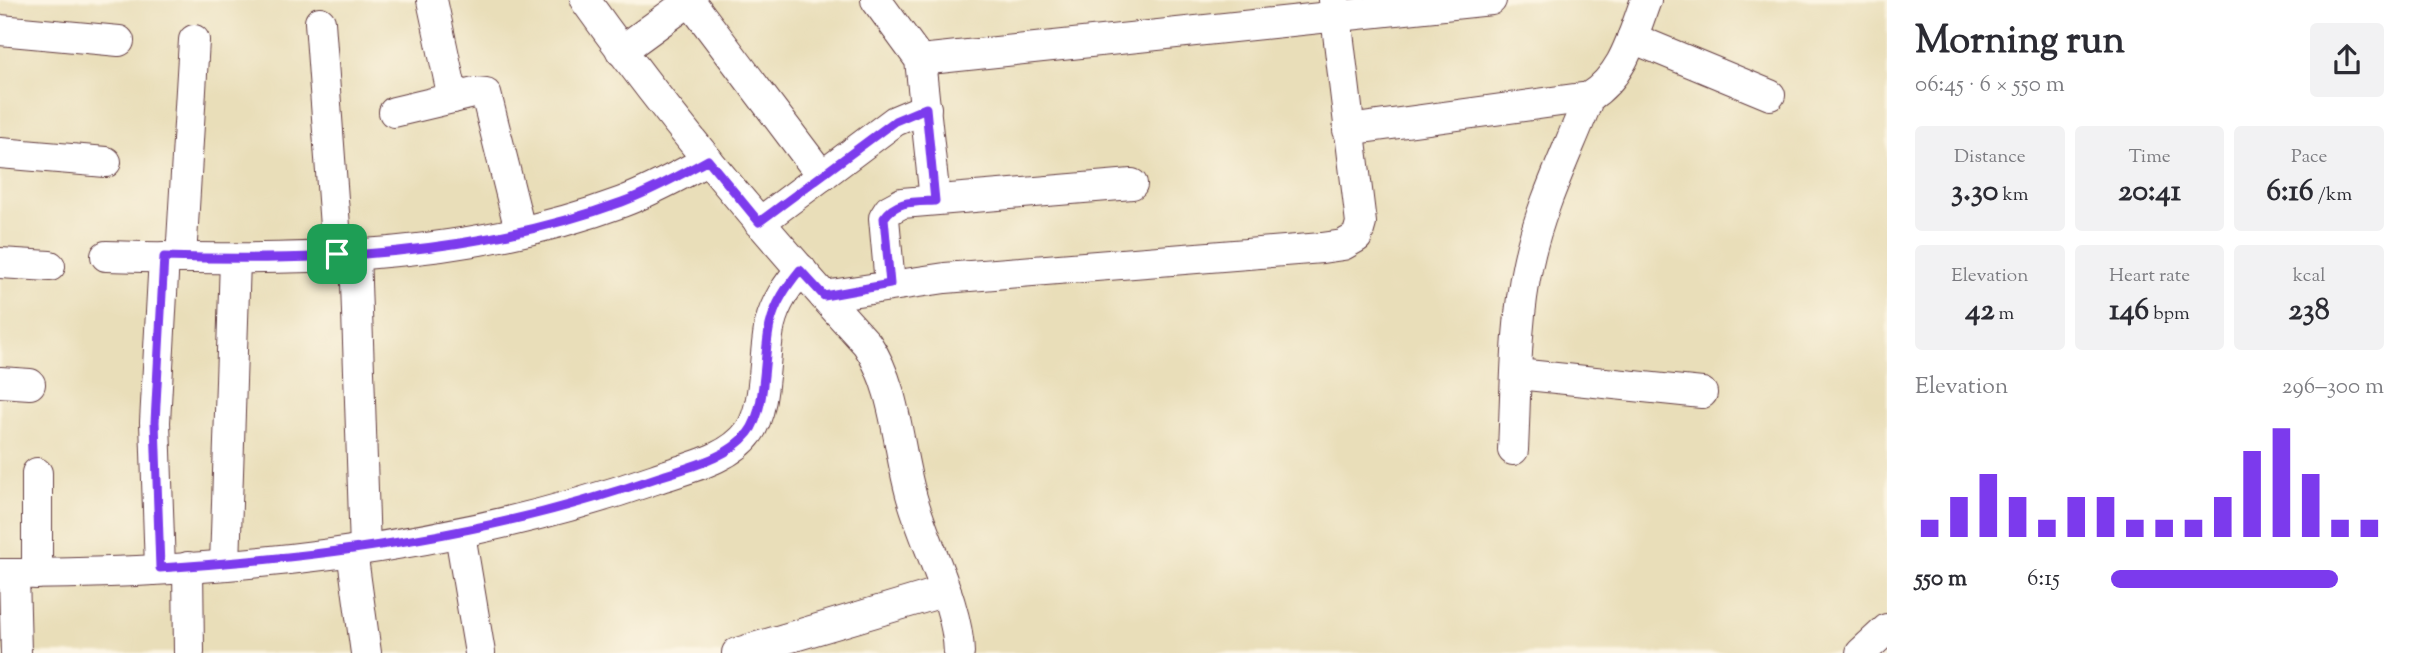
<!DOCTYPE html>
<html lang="en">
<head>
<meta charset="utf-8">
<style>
	body { margin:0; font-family:"Sorts Mill Goudy",serif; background:#f2f2f3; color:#2b2b33; height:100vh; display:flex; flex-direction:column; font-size:26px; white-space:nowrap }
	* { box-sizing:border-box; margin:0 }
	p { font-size:23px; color:#7c7c81 }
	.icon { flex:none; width:38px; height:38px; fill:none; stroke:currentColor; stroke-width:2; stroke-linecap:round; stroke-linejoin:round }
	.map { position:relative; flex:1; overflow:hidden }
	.sheet { display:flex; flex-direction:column; background:#fff; width:525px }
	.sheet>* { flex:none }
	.pin { position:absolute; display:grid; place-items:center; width:60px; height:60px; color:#fff; margin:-30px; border-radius:14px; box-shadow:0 4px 10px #0006 }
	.round { display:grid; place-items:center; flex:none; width:74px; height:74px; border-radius:7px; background:#f2f2f3 }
	.headline { display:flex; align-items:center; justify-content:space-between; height:119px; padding:0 28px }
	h1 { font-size:38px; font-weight:700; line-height:52px }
	.metrics { display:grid; grid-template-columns:repeat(3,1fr); gap:10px; height:119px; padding:7px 28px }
	.metrics div { display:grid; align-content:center; border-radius:7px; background:#f2f2f3; text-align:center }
	.metrics b { font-size:30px; font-weight:700 }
	.metrics small { font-size:19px; font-weight:400 }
	.metrics p { font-size:19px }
	.chart { height:196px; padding:14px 28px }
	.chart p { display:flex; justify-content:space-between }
	.chart svg { width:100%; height:126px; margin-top:7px; stroke:#7c3aed; stroke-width:6 }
	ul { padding:0 28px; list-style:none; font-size:23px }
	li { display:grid; grid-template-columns:112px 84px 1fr; align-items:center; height:52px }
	li i { height:18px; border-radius:9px; background:#7c3aed }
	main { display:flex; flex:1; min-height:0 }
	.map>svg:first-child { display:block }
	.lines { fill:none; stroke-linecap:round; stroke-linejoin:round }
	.minor-casing { stroke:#623c40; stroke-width:32 }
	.minor { stroke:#fff; stroke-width:30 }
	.route-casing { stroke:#fff; stroke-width:14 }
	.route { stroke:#7c3aed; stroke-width:9 }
</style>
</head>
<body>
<main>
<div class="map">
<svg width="1887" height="653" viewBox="0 0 1887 653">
	<rect width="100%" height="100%" fill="#fcf5e5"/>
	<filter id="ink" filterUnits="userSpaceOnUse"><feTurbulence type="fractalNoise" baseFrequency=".0143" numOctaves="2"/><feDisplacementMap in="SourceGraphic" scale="14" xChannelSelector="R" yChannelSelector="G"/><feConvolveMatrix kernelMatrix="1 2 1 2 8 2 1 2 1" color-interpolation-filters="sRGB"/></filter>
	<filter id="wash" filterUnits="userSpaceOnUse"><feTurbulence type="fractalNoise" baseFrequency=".00686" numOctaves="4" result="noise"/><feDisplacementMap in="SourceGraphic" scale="28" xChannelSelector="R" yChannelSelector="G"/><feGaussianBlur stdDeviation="1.57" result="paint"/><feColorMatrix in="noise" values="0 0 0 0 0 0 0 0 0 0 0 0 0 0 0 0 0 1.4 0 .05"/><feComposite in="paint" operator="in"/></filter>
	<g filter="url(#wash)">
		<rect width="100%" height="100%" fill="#e9deb9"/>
	</g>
	<g filter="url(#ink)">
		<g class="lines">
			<g class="minor-casing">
				<g id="minor">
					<polyline points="432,0 453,98"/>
					<path d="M585 0C671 121 767 234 867 344 897 389 897 447 912 498 926 547 958 604 959 653"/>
					<polyline points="876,0 920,60 935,200"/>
					<polyline points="690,1 822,176"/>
					<polyline points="320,22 337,254"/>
					<polyline points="0,30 119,41"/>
					<polyline points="1632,38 1770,95"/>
					<polyline points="621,51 691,0"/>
					<polyline points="920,60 1491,0"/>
					<polyline points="394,112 474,93 486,94 520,230"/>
					<path d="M1348 130 1589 97C1624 75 1632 37 1646 0"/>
					<polyline points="0,153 106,162"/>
					<polyline points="759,223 895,121 926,108"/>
					<polyline points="355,253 365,549"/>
					<path d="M106 256C277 261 459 263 622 202 652 191 680 175 708 160"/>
					<polyline points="181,258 194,40"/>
					<polyline points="0,263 50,266"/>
					<polyline points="890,284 884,218 889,210 902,203 1132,184"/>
					<polyline points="824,296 945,278 1322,248 1343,245 1357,237 1361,223 1334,0"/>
					<polyline points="1517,374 1702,393"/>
					<polyline points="0,382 30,384"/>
					<path d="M1513 450C1516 388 1515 323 1528 263 1540 206 1568 151 1589 97"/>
					<polyline points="460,534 480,653"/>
					<polyline points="352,551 366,653"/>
					<polyline points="225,564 235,260"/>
					<polyline points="188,567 189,653"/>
					<polyline points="160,568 155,422 164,257"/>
					<path d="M0 574C221 574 446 552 655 479 686 468 729 460 749 432 767 407 763 355 770 324 775 303 787 286 801 269"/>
					<polyline points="14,574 16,653"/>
					<polyline points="37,574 37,473"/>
					<polyline points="737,653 946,591"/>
					<polyline points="1861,653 1887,629"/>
				</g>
			</g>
			<use href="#minor" class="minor"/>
		</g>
	</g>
	<g class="lines" filter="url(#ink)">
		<g class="route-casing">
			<path id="route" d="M926 108 935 201C915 202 896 200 884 218L890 284 824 296 800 270C787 286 775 303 770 325 763 355 767 409 748 433 727 459 689 467 659 477 497 534 331 557 160 568L155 422 164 257C316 262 478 255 622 202 652 191 680 175 708 160L759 222 895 121Z"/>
		</g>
		<use href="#route" class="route"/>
	</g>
</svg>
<div class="pin" style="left:337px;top:254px;background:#1e9e55"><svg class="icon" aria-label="arrive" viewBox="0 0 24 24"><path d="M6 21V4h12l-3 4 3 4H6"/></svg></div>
</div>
<section class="sheet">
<div class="headline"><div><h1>Morning run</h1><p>06:45 · 6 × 550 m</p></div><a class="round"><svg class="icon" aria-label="share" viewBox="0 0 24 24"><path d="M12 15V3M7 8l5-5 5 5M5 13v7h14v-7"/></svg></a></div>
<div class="metrics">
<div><p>Distance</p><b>3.30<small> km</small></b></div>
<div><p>Time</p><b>20:41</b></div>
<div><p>Pace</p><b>6:16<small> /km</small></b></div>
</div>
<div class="metrics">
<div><p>Elevation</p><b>42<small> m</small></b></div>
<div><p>Heart rate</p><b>146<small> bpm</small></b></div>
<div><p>kcal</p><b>238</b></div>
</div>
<div class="chart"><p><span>Elevation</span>296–300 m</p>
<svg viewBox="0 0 160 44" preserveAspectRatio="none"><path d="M5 44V38M15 44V30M25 44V22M35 44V30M45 44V38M55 44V30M65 44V30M75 44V38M85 44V38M95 44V38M105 44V30M115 44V14M125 44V6M135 44V22M145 44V38M155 44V38"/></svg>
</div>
<ul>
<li><b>550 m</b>6:15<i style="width:83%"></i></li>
</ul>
</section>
</main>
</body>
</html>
